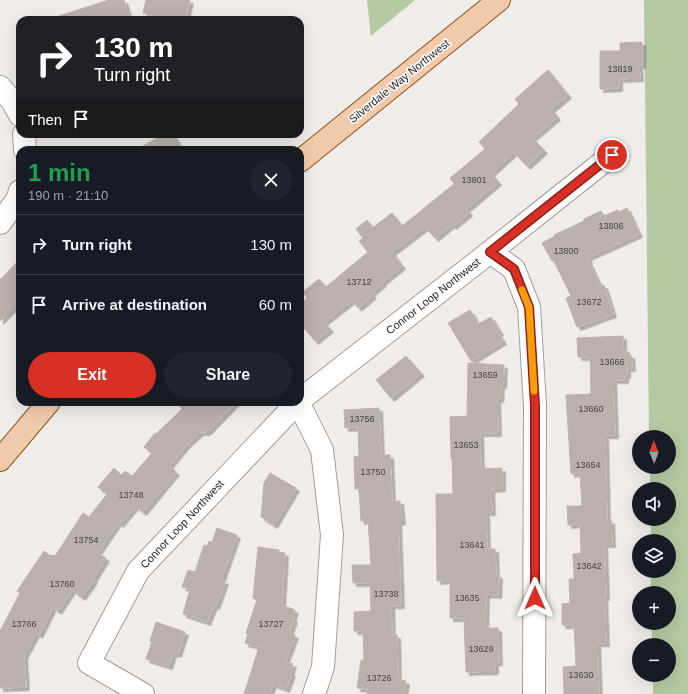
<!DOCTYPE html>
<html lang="en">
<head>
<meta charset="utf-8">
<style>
  body { margin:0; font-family:Helvetica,sans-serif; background:#20242c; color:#f1f3f6; height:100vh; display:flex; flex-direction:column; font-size:15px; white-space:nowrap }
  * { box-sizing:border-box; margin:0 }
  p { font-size:13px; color:#9ea1a6 }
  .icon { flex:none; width:22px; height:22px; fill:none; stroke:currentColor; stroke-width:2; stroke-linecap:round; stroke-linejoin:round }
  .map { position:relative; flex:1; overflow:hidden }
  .details { position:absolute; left:16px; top:146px; width:288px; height:260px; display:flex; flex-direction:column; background:#171b24; border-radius:12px; box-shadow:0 4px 16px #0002 }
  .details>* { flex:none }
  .hud { position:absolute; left:16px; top:16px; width:288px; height:122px; border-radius:12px; box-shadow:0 4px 16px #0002; background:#202124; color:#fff; overflow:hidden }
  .needle { width:26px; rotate:359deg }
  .tools { position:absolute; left:632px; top:430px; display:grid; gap:8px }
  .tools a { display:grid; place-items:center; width:44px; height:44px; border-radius:50%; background:#171b24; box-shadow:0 4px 16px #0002; font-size:20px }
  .pin { position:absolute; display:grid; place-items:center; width:34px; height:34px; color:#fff; margin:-17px; border:2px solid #fff; border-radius:50%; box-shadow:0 1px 4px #0007 }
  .me { position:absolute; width:44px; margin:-22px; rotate:0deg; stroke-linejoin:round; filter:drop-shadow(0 0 3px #0008) }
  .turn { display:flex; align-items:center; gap:14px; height:84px; padding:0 12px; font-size:18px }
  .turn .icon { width:52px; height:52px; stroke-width:2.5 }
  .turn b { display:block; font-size:28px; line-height:34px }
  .then { display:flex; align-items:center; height:38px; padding:0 12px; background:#0003; gap:8px; font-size:15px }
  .round { display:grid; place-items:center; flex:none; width:42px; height:42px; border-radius:21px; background:#20242c }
  .overview { display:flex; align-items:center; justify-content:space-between; height:68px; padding:0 12px }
  h1 { font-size:24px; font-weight:700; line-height:30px; color:#1e9e55 }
  .primary-button { display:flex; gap:8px; margin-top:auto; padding:8px 12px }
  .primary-button a { flex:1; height:46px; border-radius:24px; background:#d93025; color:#fff; font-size:16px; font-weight:700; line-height:46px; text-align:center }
  .primary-button a+a { background:#20242c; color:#f1f3f6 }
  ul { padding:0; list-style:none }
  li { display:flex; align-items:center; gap:12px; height:60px; padding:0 12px; border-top:1px solid #363941 }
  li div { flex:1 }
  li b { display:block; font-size:15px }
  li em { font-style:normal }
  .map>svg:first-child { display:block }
</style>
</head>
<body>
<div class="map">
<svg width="688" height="694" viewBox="0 0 688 694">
  <defs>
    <filter id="shadow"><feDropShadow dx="3.5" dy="3.5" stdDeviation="0" flood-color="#0004"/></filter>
  </defs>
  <rect width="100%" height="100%" fill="#f0ece9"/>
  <!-- forest -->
  <path fill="#b3caa2" d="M367,0H415L371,36Z
    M644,0H688V694H653V675H669V645H652V623H669V593H651V571H669V541H651V519H669V489H650V467H669V437H649Z"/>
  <!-- building -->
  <path fill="#b9b1ae" stroke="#c0b2ac" filter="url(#shadow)" d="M109,0H124L130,20H56V17Z
    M146,0H190L185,20H171L143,13Z
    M642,42V65H639L640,78L619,79V88L600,89V51H620V43Z
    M548,70L568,95L551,109L557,117L532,138L544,150L527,166L514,152L491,173L498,182L466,209L469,213L453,226L452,224L435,238L425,227L392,252L402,266L382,282L383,283L371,293L373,295L358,308L352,300L324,322L330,329L315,341L300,323V304L307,298L303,292L319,279L326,287L368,252L359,241L363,238L356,229L367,220L372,228L392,213L402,226L454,184L450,178L485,149L479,142L519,104L515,99Z
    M164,134H173L183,150H136Z
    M627,208L639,234L588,257L589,259L588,260L600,286L604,285L613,314L577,327L566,298L571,296L554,261H552L542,243L555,236L554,235L584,221V219L601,211L604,216L618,210L619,212Z
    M20,259V301L0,321V280Z
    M470,310L478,324L491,317L500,332L498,333L503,341L471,361L448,323Z
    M623,336V349H626V355H631L632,368H627V375H625V380H613L615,435H605L607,521L611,520L612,544H604L606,597H604L606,643H597L599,694H564L563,667L576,666L574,625H562V604L570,603L569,579H574L573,554L581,553L580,524L568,525L567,506H582L580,473L571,474L566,395L591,394L590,357H578L577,338Z
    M406,356L421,373L391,398L376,380Z
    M468,363L504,365L503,385H501L500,399H497L498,433H480L481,469L502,468V488L491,489L492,512H486L487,549H495L496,575H499L498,595L486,594L485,628H498L499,662H495V671L466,672L464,618H450V580L437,581L436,494H453L452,458H451L450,417L467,416Z
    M176,402H236L207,432H200L186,445L169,466L176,472L143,512L135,506L120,524L118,522L97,553L106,558L93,579L94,580L82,597L72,590L58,611L53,607L39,635L36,633L24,656L26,687L0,688V631L20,593L17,591L44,551L51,556L52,555L55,556L83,513L89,517L107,494L98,487L114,468L121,475L125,471L132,476L152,453L144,447L155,433L156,434L182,409Z
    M379,408L381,455H390L392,501H400L402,521L398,522L401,605H391L392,635H397L398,680L406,681L404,694H367V689L357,688L361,660L364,661L363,631H354V612L371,611L370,583H353L352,565H371L368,520L361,521L359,488L355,489L354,457L359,456L358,427L345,428L344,410Z
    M270,473L296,488L274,525L261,517L264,483Z
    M217,528L237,535L221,580L225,581L216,606L214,605L207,622L183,614L190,589L182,587L188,570L195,572L204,545L207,546L209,541L212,542Z
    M258,547L279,550V552L285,553L282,605L295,610L292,619H294L289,633L295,635L285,662L293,664L290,673H292L286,689L273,684L269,694H244L259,647L245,643L248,634L246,633L257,600L253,598Z
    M156,622L185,632L178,654L173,653L169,666L146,659L152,641H150Z"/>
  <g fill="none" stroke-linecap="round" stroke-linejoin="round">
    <!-- minor casing -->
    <g stroke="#9e9e9e" stroke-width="24">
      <path id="minor" d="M0,87L12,101L20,115
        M24,134L25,150
        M0,223L17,200L20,191
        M490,252L612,155
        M300,400L490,252L514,269L529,307L535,406L534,694
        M298,402L322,450L332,535L323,667L314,694
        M143,694L89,663L138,571L298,402"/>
    </g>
    <!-- major casing -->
    <g stroke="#8b5313" stroke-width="24">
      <path id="major" d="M300,161L499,0
        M0,460L49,402"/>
    </g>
    <!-- minor -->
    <use href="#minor" stroke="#fff" stroke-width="22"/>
    <!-- major -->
    <use href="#major" stroke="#f1caac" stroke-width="22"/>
  </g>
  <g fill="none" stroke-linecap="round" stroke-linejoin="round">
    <!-- route casing -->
    <g stroke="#8d1f18" stroke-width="10">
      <path id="route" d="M535,598V406L529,307L514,269L490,252L612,155"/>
    </g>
    <!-- route -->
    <use href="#route" stroke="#d93025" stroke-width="7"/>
    <!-- slow -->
    <path stroke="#f59e0b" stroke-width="7" d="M522,290L529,307L534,391"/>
  </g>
  <g text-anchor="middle" stroke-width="3" stroke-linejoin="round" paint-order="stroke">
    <!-- number labels -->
    <g font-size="9" fill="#474544">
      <text x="620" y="72">13819</text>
      <text x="474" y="183">13801</text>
      <text x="611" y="229">13806</text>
      <text x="566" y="254">13800</text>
      <text x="359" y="285">13712</text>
      <text x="589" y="305">13672</text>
      <text x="612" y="365">13666</text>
      <text x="485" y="378">13659</text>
      <text x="591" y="412">13660</text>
      <text x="362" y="422">13756</text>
      <text x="466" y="448">13653</text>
      <text x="588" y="468">13654</text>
      <text x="373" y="475">13750</text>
      <text x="131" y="498">13748</text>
      <text x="86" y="543">13754</text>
      <text x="472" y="548">13641</text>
      <text x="589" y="569">13642</text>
      <text x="62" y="587">13760</text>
      <text x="386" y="597">13738</text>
      <text x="467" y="601">13635</text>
      <text x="24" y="627">13766</text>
      <text x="271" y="627">13727</text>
      <text x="481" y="652">13629</text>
      <text x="581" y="678">13630</text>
      <text x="379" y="681">13726</text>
    </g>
    <!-- street labels -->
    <g font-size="11" fill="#212121" stroke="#fff">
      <text transform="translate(399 81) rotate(-39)" y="4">Silverdale Way Northwest</text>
      <text transform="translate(433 296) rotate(-38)" y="4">Connor Loop Northwest</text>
      <text transform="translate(182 524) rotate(-47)" y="4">Connor Loop Northwest</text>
    </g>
  </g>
</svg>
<div class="tools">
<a><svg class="needle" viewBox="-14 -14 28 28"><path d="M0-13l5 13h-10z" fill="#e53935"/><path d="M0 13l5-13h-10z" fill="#9ea1a6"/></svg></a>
<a><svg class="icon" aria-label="sound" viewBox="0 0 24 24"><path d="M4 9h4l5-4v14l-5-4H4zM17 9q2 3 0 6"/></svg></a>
<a><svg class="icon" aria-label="layers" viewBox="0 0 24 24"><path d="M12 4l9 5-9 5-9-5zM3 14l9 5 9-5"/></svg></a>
<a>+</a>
<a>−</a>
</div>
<div class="pin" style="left:612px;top:155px;background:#d93025"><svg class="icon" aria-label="arrive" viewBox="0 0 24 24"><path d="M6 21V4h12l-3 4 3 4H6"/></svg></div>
<svg class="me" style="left:535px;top:598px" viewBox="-20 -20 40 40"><path d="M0-17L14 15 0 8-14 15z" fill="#d93025" stroke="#fff" stroke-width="4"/></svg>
<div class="hud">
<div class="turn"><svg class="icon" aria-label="right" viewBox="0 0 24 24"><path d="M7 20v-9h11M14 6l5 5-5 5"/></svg><div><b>130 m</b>Turn right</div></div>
<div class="then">Then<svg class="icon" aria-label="arrive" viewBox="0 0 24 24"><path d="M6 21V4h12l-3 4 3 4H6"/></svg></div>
</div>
<section class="details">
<div class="overview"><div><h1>1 min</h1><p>190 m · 21:10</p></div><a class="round"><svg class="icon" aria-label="close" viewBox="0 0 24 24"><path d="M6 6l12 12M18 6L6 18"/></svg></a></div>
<ul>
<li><svg class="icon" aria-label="right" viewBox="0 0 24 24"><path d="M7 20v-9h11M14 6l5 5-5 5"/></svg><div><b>Turn right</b></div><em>130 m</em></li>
<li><svg class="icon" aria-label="arrive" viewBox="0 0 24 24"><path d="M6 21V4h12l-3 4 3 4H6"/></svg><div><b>Arrive at destination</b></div><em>60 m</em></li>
</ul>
<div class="primary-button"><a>Exit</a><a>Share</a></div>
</section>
</div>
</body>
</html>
